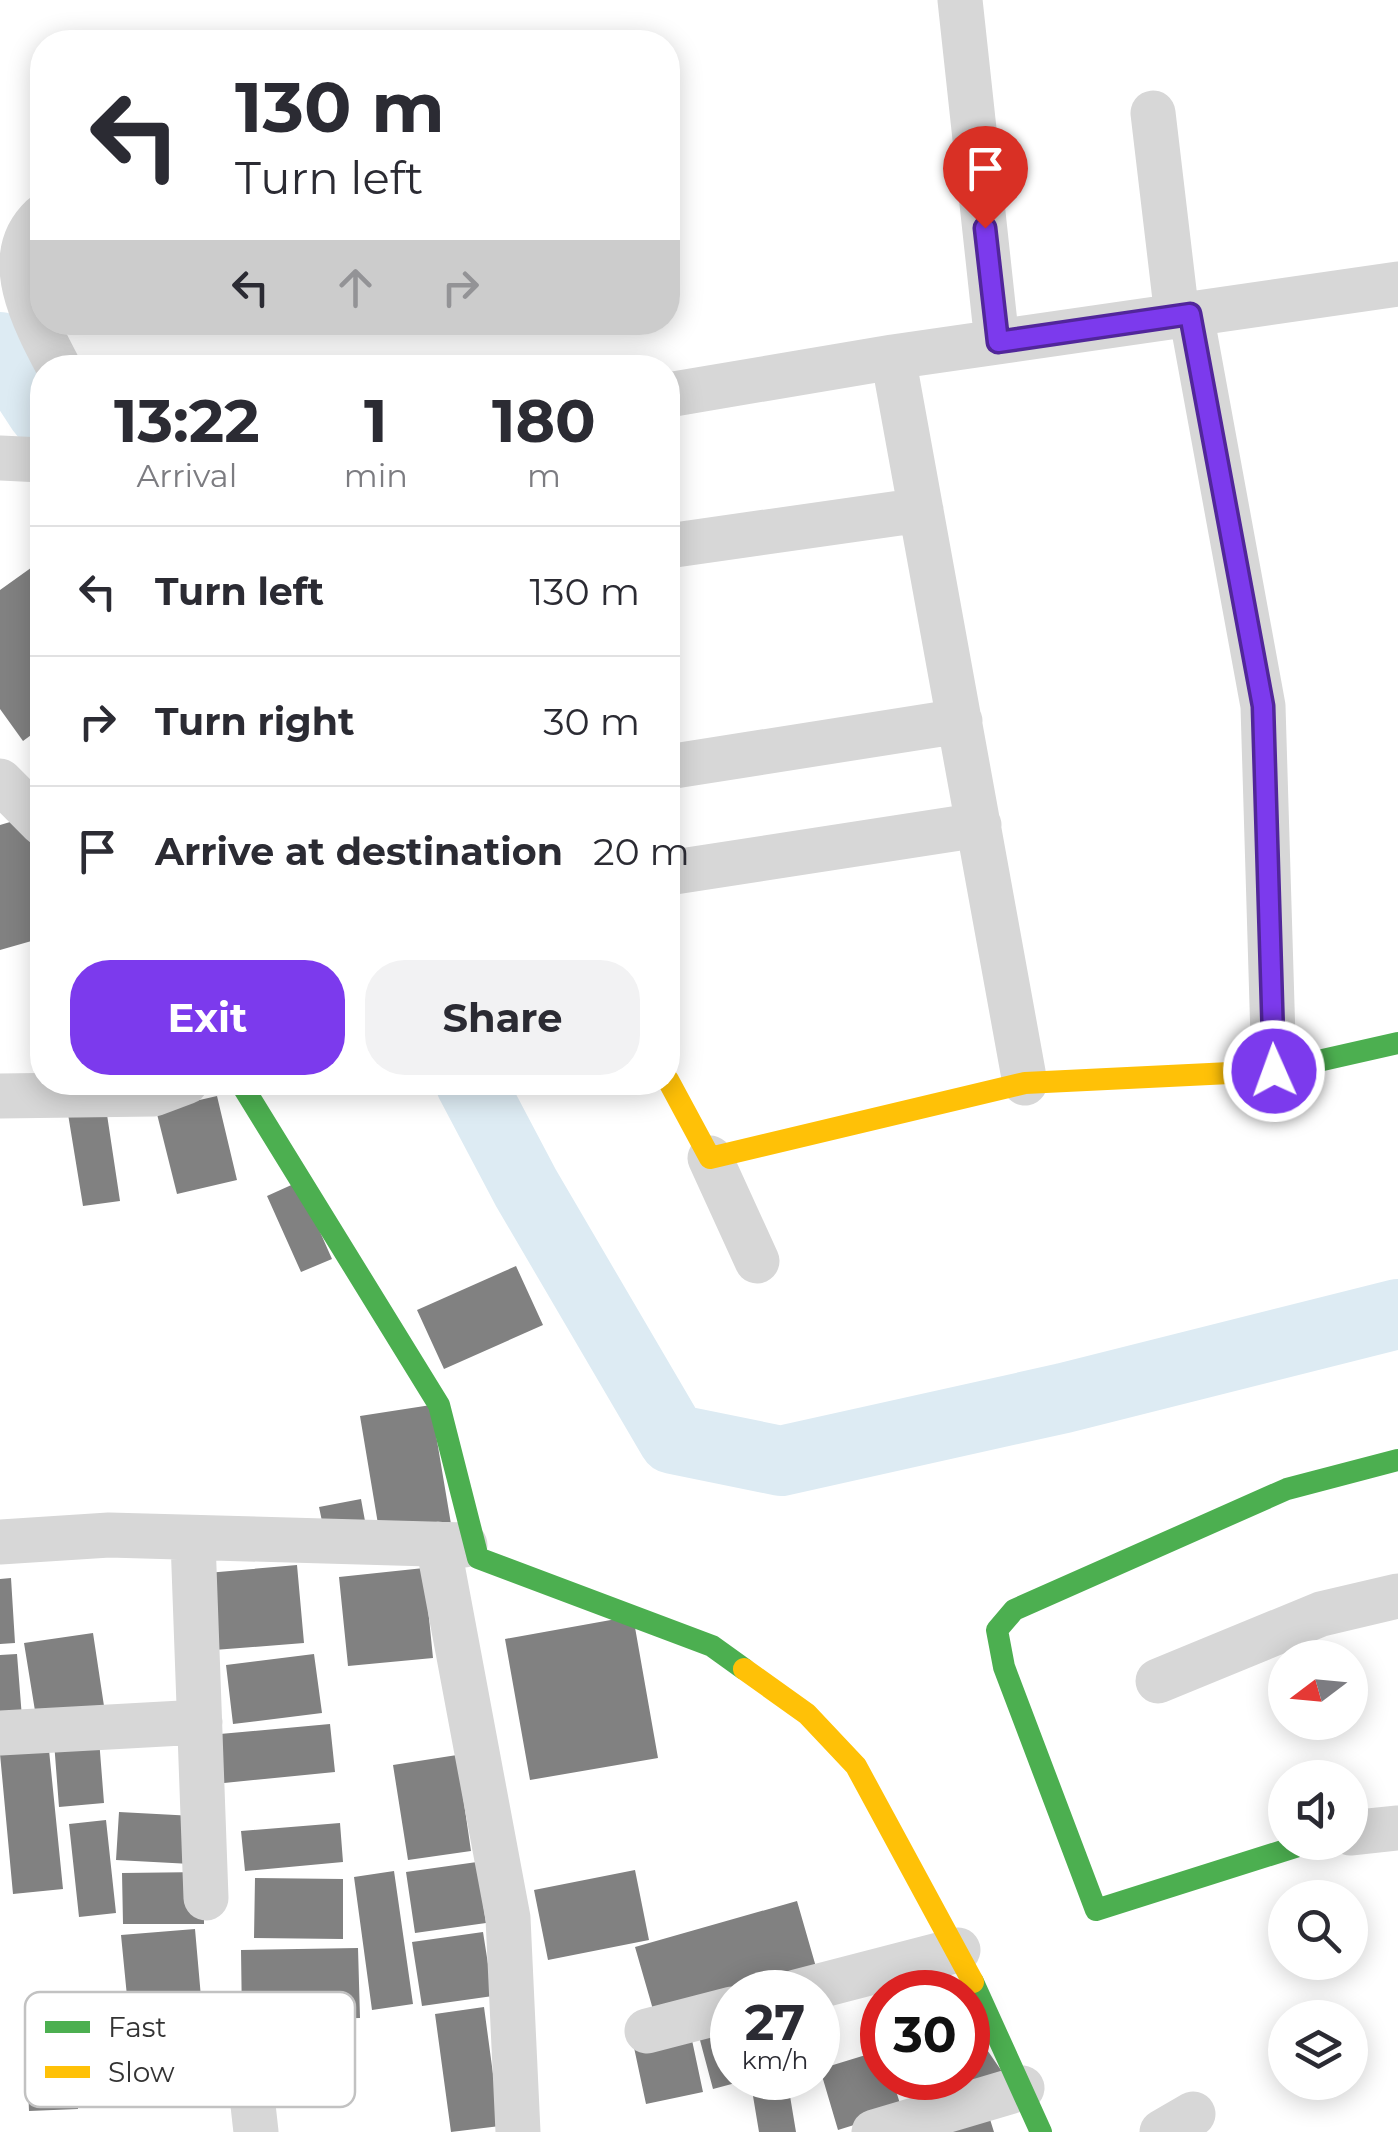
<!DOCTYPE html>
<html lang="en">
<head>
<meta charset="utf-8">
<style>
  body { margin:0; font-family:Montserrat,sans-serif; background:#f2f2f3; color:#2b2b33; height:100vh; display:flex; flex-direction:column; font-size:38px; white-space:nowrap }
  * { box-sizing:border-box; margin:0 }
  p { font-size:32px; color:#7c7c81 }
  .icon { flex:none; width:55px; height:55px; fill:none; stroke:currentColor; stroke-width:2; stroke-linecap:round; stroke-linejoin:round }
  .map { position:relative; flex:1; overflow:hidden }
  .details { position:absolute; left:30px; top:355px; width:650px; height:740px; display:flex; flex-direction:column; background:#fff; border-radius:40px; box-shadow:0 5px 25px #0003 }
  .details>* { flex:none }
  .guide { position:absolute; left:30px; top:30px; width:650px; height:305px; border-radius:40px; box-shadow:0 5px 25px #0003; background:#fff; color:#2b2b33; overflow:hidden }
  .needle { width:65px; rotate:254deg }
  .buttons { position:absolute; left:1268px; top:1640px; display:grid; gap:20px }
  .buttons a { display:grid; place-items:center; width:100px; height:100px; border-radius:50%; background:#fff; box-shadow:0 5px 25px #0003; font-size:50px }
  .speed { position:absolute; left:710px; top:1970px; display:flex; gap:20px; font-size:50px; font-weight:700; text-align:center }
  .speed>* { display:grid; place-content:center; width:130px; height:130px; border-radius:50%; background:#fff; box-shadow:0 5px 25px #0003; line-height:1 }
  .speed small { font-size:25px; font-weight:400 }
  .speed .limit { border:15px solid #d22; background:#fff; color:#111 }
  .pin { position:absolute; display:grid; place-items:center; width:85px; height:85px; color:#fff; margin:-102px -42px; border-radius:50% 50% 50% 0; rotate:-45deg; box-shadow:0 0 10px #0007 }
  .pin .icon { rotate:45deg }
  .me { position:absolute; width:110px; margin:-55px; rotate:358deg; stroke-linejoin:round; filter:drop-shadow(0 0 8px #0008) }
  .turn { display:flex; align-items:center; gap:35px; height:210px; padding:0 40px; font-size:45px }
  .turn .icon { width:130px; height:130px; stroke-width:2.5 }
  .turn b { display:block; font-size:70px; line-height:85px }
  .lanes { display:flex; align-items:center; height:95px; padding:0 40px; background:#0003; justify-content:center; gap:50px; direction:ltr }
  .lanes .off { opacity:.35 }
  .eta { display:flex; justify-content:space-evenly; align-items:center; height:170px; text-align:center }
  .eta b { font-size:60px; font-weight:700; line-height:70px }
  .cta { display:flex; gap:20px; margin-top:auto; padding:20px 40px }
  .cta a { flex:1; height:115px; border-radius:40px; background:#7c3aed; color:#fff; font-size:40px; font-weight:700; line-height:115px; text-align:center }
  .cta a+a { background:#f2f2f3; color:#2b2b33 }
  ul { padding:0; list-style:none }
  li { display:flex; align-items:center; gap:30px; height:130px; padding:0 40px; border-top:2px solid #e1e1e2 }
  li div { flex:1 }
  li b { display:block; font-size:38px }
  li em { font-style:normal }
  .map>svg:first-child { display:block }
</style>
</head>
<body>
<div class="map">
<svg width="1398" height="2132" viewBox="0 0 1398 2132">
  <rect width="100%" height="100%" fill="#fff"/>
  <g fill="none" stroke-linecap="round" stroke-linejoin="round">
    <!-- river -->
    <path stroke="#ddebf3" stroke-width="70" d="M0,347L42,411
      M470,1082L526,1188L673,1439L781,1461L1064,1398L1398,1314"/>
  </g>
  <!-- building -->
  <path fill="#818181" d="M42,560V727L23,741L0,709V590Z
    M27,817L42,872V938L0,950V825Z
    M217,1096L237,1180L177,1194L156,1110Z
    M106,1108L120,1201L83,1206L68,1114Z
    M298,1182L332,1259L301,1272L267,1196Z
    M516,1266L543,1325L444,1369L417,1310Z
    M431,1405L451,1524L380,1536L360,1416Z
    M361,1499L367,1532L326,1540L319,1507Z
    M297,1565L304,1643L214,1650L207,1573Z
    M424,1568L433,1658L348,1666L339,1577Z
    M11,1578L15,1643L0,1644V1579Z
    M633,1616L658,1758L530,1780L505,1639Z
    M93,1633L104,1706L36,1717L24,1643Z
    M17,1654L22,1718L0,1719V1655Z
    M314,1654L322,1713L233,1724L226,1665Z
    M330,1724L335,1772L224,1783L220,1734Z
    M99,1739L104,1803L59,1807L54,1742Z
    M49,1750L63,1889L13,1894L0,1754Z
    M457,1755L471,1851L408,1860L393,1765Z
    M119,1812L194,1816L191,1864L116,1860Z
    M106,1820L116,1913L79,1917L69,1824Z
    M340,1823L343,1862L245,1871L241,1831Z
    M477,1862L486,1923L415,1933L406,1872Z
    M635,1870L649,1940L548,1960L534,1890Z
    M394,1871L413,2004L372,2010L354,1877Z
    M204,1872V1924H123L122,1873Z
    M255,1878L343,1879V1939L254,1938Z
    M797,1901L816,1967L654,2013L635,1947Z
    M195,1929L203,2020L130,2027L121,1935Z
    M483,1932L493,1996L422,2006L412,1942Z
    M358,1948L360,2018L242,2021L241,1950Z
    M484,2007L500,2126L451,2132L435,2014Z
    M818,2008L832,2063L818,2066Z
    M74,2011L78,2109L29,2111L25,2013Z
    M727,2021L732,2078L743,2081L713,2089L697,2029Z
    M968,2022L1005,2076L932,2101L924,2078H968Z
    M689,2026L703,2092L646,2104L632,2038Z
    M882,2050V2078H892L902,2110L838,2130L820,2069Z
    M787,2078L796,2132H759L751,2084Z
    M988,2113L994,2132H941Z"/>
  <g fill="none" stroke-linecap="round" stroke-linejoin="round">
    <!-- street -->
    <path stroke="#d7d7d7" stroke-width="45" d="M960,0L997,342
      M1153,113L1177,316
      M42,217C0,257 33,319 59,368
      M1191,314L1263,706L1274,1071
      M893,357L1025,1083
      M668,395L893,357L1398,284
      M0,458L42,460
      M668,546L921,510
      M668,767L960,721
      M0,781L42,823
      M668,873L979,825
      M0,1096L154,1094L186,1082
      M710,1158L757,1261
      M193,1540L206,1898
      M0,1542L109,1535L465,1545
      M438,1544L508,1918L518,2132
      M1158,1681L1321,1614L1398,1596
      M0,1733L200,1722
      M1350,1833L1398,1828
      M796,1992L958,1950
      M647,2031L732,2009
      M252,2096L256,2132
      M874,2132L1022,2088
      M1162,2132L1193,2114"/>
    <!-- fast -->
    <path stroke="#4caf50" stroke-width="22" d="M1230,1073L1274,1071L1398,1043
      M240,1082L439,1405L478,1558L712,1646L744,1669
      M1311,1842L1096,1910L1004,1667L997,1630L1014,1610L1287,1489L1398,1460
      M973,1982L1041,2132"/>
    <!-- slow -->
    <path stroke="#ffc107" stroke-width="22" d="M668,1080L710,1158L1025,1083L1230,1073
      M744,1669L807,1714L856,1766L973,1982"/>
  </g>
  <g fill="none" stroke-linecap="round" stroke-linejoin="round">
    <!-- route casing -->
    <g stroke="#51269a" stroke-width="25">
      <path id="route" d="M985,228L998,342L1190,314L1263,706L1274,1071"/>
    </g>
    <!-- route -->
    <use href="#route" stroke="#7c3aed" stroke-width="18"/>
  </g>
  <!-- legend -->
  <rect x="25" y="1992" width="330" height="115" rx="15" fill="#fff" stroke="#c2c2c2" stroke-width="2.5"/>
  <rect x="45" y="2021" width="45" height="12" fill="#4caf50"/>
  <rect x="45" y="2066" width="45" height="12" fill="#ffc107"/>
  <g font-size="28" fill="#333">
    <text x="108" y="2037">Fast</text>
    <text x="108" y="2082">Slow</text>
  </g>
</svg>
<div class="buttons">
<a><svg class="needle" viewBox="-14 -14 28 28"><path d="M0-13l5 13h-10z" fill="#e53935"/><path d="M0 13l5-13h-10z" fill="#7c7c81"/></svg></a>
<a><svg class="icon" aria-label="sound" viewBox="0 0 24 24"><path d="M4 9h4l5-4v14l-5-4H4zM17 9q2 3 0 6"/></svg></a>
<a><svg class="icon" aria-label="search" viewBox="0 0 24 24"><circle cx="10" cy="10" r="6"/><path d="M15 15l6 6"/></svg></a>
<a><svg class="icon" aria-label="layers" viewBox="0 0 24 24"><path d="M12 4l9 5-9 5-9-5zM3 14l9 5 9-5"/></svg></a>
</div>
<div class="speed"><div>27<small>km/h</small></div><div class="limit">30</div></div>
<div class="pin" style="left:985px;top:228px;background:#d93025"><svg class="icon" aria-label="arrive" viewBox="0 0 24 24"><path d="M6 21V4h12l-3 4 3 4H6"/></svg></div>
<svg class="me" style="left:1274px;top:1071px" viewBox="-20 -20 40 40"><circle r="17" fill="#7c3aed" stroke="#fff" stroke-width="3"/><path d="M0-11L8 9 0 5-8 9z" fill="#fff"/></svg>
<div class="guide">
<div class="turn"><svg class="icon" aria-label="left" viewBox="0 0 24 24"><path d="M17 20v-9H6M10 6l-5 5 5 5"/></svg><div><b>130 m</b>Turn left</div></div>
<div class="lanes"><svg class="icon" aria-label="left" viewBox="0 0 24 24"><path d="M17 20v-9H6M10 6l-5 5 5 5"/></svg><svg class="icon off" aria-label="ahead" viewBox="0 0 24 24"><path d="M12 20V5M6 11l6-6 6 6"/></svg><svg class="icon off" aria-label="right" viewBox="0 0 24 24"><path d="M7 20v-9h11M14 6l5 5-5 5"/></svg></div>
</div>
<section class="details">
<div class="eta">
<div><b>13:22</b><p>Arrival</p></div>
<div><b>1</b><p>min</p></div>
<div><b>180</b><p>m</p></div>
</div>
<ul>
<li><svg class="icon" aria-label="left" viewBox="0 0 24 24"><path d="M17 20v-9H6M10 6l-5 5 5 5"/></svg><div><b>Turn left</b></div><em>130 m</em></li>
<li><svg class="icon" aria-label="right" viewBox="0 0 24 24"><path d="M7 20v-9h11M14 6l5 5-5 5"/></svg><div><b>Turn right</b></div><em>30 m</em></li>
<li><svg class="icon" aria-label="arrive" viewBox="0 0 24 24"><path d="M6 21V4h12l-3 4 3 4H6"/></svg><div><b>Arrive at destination</b></div><em>20 m</em></li>
</ul>
<div class="cta"><a>Exit</a><a>Share</a></div>
</section>
</div>
</body>
</html>
